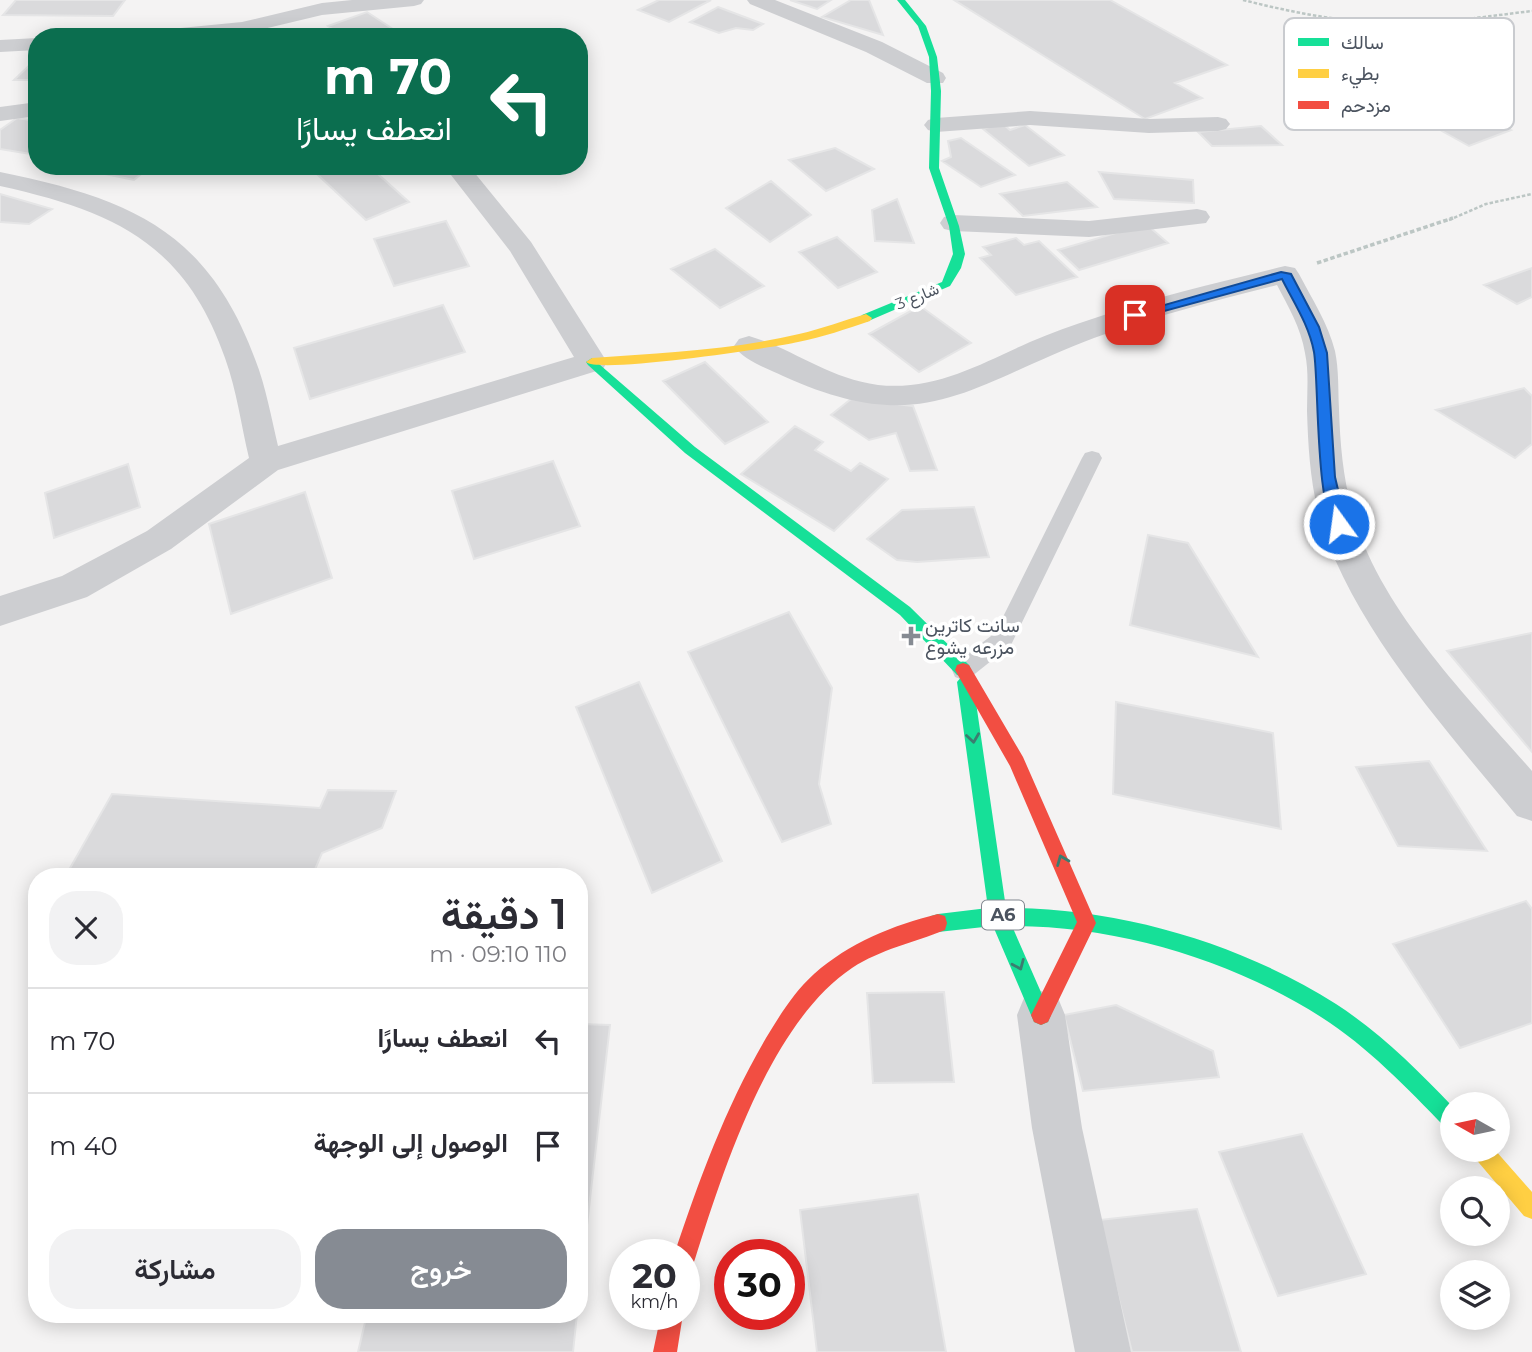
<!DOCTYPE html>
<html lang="ar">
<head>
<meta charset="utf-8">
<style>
  body { margin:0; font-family:Montserrat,Vazirmatn,sans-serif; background:#f2f2f3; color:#2b2b33; direction:rtl; height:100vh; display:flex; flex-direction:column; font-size:26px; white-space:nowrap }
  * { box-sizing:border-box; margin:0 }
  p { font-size:23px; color:#7c7c81 }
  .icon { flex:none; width:38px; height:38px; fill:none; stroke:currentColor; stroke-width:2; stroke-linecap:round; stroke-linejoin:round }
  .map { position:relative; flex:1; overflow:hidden; direction:ltr }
  .sheet { position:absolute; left:28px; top:868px; width:560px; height:455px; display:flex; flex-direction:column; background:#fff; border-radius:28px; box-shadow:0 4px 18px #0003; direction:rtl }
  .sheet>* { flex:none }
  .top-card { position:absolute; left:28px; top:28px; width:560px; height:147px; border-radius:28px; box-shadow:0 4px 18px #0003; direction:rtl; background:#0b6e4f; color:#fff; overflow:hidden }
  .needle { width:46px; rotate:279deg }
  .fabs { position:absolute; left:1440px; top:1092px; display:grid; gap:14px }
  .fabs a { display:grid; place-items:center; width:70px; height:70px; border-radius:50%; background:#fff; box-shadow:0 4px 18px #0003; font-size:35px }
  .speed { position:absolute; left:609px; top:1239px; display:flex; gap:14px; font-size:35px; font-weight:700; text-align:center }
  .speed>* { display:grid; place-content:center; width:91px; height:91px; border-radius:50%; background:#fff; box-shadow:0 4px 18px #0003; line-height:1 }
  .speed small { font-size:18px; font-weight:400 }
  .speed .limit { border:10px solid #d22; background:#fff; color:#111 }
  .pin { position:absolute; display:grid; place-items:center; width:60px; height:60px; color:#fff; margin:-30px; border-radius:14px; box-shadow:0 4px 10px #0006 }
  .me { position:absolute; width:77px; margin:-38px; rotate:346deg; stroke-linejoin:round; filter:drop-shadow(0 0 5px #0008) }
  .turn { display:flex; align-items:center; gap:24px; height:147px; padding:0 21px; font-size:32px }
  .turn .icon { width:91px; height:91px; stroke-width:2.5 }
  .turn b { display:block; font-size:49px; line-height:60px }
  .round { display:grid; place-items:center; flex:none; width:74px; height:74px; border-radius:28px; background:#f2f2f3 }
  .overview { display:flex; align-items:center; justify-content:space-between; height:119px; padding:0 21px }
  h1 { font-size:42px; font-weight:600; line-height:52px }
  .primary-button { display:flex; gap:14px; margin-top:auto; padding:14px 21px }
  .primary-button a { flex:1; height:80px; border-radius:28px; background:#868b93; color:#fff; font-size:28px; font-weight:600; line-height:80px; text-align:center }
  .primary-button a+a { background:#f2f2f3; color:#2b2b33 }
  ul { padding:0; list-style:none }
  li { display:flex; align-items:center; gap:21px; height:105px; padding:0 21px; border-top:2px solid #e1e1e2 }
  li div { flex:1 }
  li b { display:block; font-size:26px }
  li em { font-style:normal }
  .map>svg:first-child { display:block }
</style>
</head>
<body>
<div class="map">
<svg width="1532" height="1352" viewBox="0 0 1532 1352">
  <rect width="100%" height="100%" fill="#f4f3f3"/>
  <!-- building -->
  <path fill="#dadadc" stroke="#e5e5e6" stroke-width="2" d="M16,0H125L113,16L3,15Z
    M659,0H711L669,22L638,10Z
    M790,0H831L817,9Z
    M851,0H869L883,35L822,17Z
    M954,0H1110L1227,65L1175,83L1202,98L1145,119Z
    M718,7L763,24L753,30L736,28L719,33L690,22Z
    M367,12L402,35L344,37L328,26Z
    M37,58V80H14Z
    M1436,90L1511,130L1469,146L1395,105Z
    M17,118L37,121V155L0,149V130Z
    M1002,123L1010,130L1025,125L1064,155L1029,166L983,129Z
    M1261,126L1282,145L1212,146L1198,132Z
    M961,138L1015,175L981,187L942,161L951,157L948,141Z
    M835,148L874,169L826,191L789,160Z
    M77,166H151L134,180L75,168Z
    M340,166H369L409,202L366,220L318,175Z
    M1099,172L1193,180L1194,203L1114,199Z
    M771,181L811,215L770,242L726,208Z
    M1067,182L1097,207L1023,216L1000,194Z
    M0,194L52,209L29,224L0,222Z
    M897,199L914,243L875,241L872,210Z
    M446,221L469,266L394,286L374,239Z
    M1146,224L1168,243L1079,270L1058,250Z
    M837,237L877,272L838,288L799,252Z
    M1016,238L1024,245L1039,241L1077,277L1016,295L980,258L991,255L983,247Z
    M715,249L764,286L720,308L671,269Z
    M1532,268V297L1517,304L1484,285Z
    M443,305L465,352L310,399L294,348Z
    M920,306L971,343L919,372L869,334Z
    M705,362L768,422L725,444L663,381Z
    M1524,388L1532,396V444L1515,458L1436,410Z
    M851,399L913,406L937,470L910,471L896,433L869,440L831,415Z
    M795,426L823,442L815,450L851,471L860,463L888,479L834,531L741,474Z
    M553,461L580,526L474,559L452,491Z
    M128,464L140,507L54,538L45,493Z
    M305,492L332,578L231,614L209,524Z
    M974,507L989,557L917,562L897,560L867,539L902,510Z
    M1148,535L1188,543L1258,657L1130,625Z
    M789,612L832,688L819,784L831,824L782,842L688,652Z
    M1531,633L1532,634V752L1447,651Z
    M639,682L722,861L652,893L576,707Z
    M1116,702L1273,733L1281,829L1113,794Z
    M1429,761L1487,851L1398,846L1356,767Z
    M328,790L396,791L382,828L322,853L313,874L289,873L288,877H65L112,794L320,808Z
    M1526,901L1532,909V1023L1460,1048L1393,944Z
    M944,992L954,1082L873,1083L867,993Z
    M1116,1005L1213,1051L1219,1077L1083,1091L1064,1015Z
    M579,1024L610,1025L579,1295Z
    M1302,1134L1366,1274L1278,1296L1219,1152Z
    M918,1194L946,1352H817L800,1210Z
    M1197,1209L1241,1352H1132L1099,1220Z
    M367,1314H577L573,1352H358Z"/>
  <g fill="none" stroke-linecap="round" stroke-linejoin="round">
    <!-- path-far1 -->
    <path stroke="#bcc6c4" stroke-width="2.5" stroke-dasharray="3.5 2" stroke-linecap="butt" d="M1243,0C1295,13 1349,24 1403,23C1446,23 1489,16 1532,11
      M1449,220L1486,204L1532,194"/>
    <!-- path -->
    <path stroke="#bcc6c4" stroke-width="3.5" stroke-dasharray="4.5 2.5" stroke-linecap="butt" d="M1317,263L1453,218"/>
    <!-- lane -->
    <path fill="#cdced1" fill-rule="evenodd" d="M1092,451L1099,453L1102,458L1011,645L971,677L963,680L955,677L952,670L955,663L995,633L1082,458L1085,453Z"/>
    <!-- street -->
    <path fill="#cdced1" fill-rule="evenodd" d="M352,0H424L421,4L414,6L322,15L242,34L140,37L143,33L150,31L242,22L322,3Z
      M747,0H775L882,42L943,73L946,78L943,83H927L866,52L750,4Z
      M37,38V50L0,52V40Z
      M37,102V116L0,121V107Z
      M1030,111L1149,119L1218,117L1226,119L1230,124L1226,129L1218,131L1149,133L1030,125L936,132L928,130L924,125L928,120L936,118Z
      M444,166H469L531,242L607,362L603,369L278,470L171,549L87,597L0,626V596L62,576L147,531L249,458C241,425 237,391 225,358C185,243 113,211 0,186V172C127,198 207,229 255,359C266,387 271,417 278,446L574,357L510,251Z
      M1197,209L1206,211L1210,217L1206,223L1089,237L953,231L944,229L940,223L944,217L953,215L1089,221Z
      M1285,266L1295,268L1299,274C1312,299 1328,323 1335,351C1339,370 1338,390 1339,409C1340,443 1343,477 1352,510C1378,608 1467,696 1532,771V821L1517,816C1447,731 1346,619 1318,511C1310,479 1308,444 1307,411C1307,392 1309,372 1305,353C1301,328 1288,306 1277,285C1215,301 1154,316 1094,338C967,386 924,440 783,376C768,369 743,360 734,346L739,339L749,336C794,349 827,378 878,385C935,391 980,364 1030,342C1051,333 1073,325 1095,318C1157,296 1221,282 1285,266Z
      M1041,991L1058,998L1065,1015L1082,1128L1131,1352H1075L1032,1128L1017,1015L1024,998Z"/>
    <!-- fast -->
    <path fill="#16e098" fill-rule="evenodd" d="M897,0H905L926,26L937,57L941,91L939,168L959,226L965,254L961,268L950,286L866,322L860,318L862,315L942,282L953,254L949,226L929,168L931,91L929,57L918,26Z
      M592,358L695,447L910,607L969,665L971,670L966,676L973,682L1006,908C1119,908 1240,943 1336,1004C1379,1032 1417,1069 1452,1106V1130L1445,1127C1407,1088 1368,1047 1321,1017C1231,960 1118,926 1012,926L1051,1015L1048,1022L1041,1025L1034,1022L993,926L938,932L931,930L929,923L931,916L938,914L988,908L957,682L962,676L957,675L900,615L685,453L588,365L586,362Z"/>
    <!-- slow -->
    <path fill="#ffcf43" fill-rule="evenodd" d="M866,314L872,318L870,321C846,329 823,337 798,342C771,348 599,374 586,362L592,358C661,353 732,350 799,334C822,329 844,320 866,314Z
      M1470,1150H1495L1532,1192V1219L1524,1216L1474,1157Z"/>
    <!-- jam -->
    <path fill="#f24e42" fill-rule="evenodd" d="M963,663L969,665L1023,757L1096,923L1048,1022L1041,1025L1034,1022L1031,1015L1077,922L1010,766L955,670L957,665Z
      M938,914L945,916L947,923L945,930C913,943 881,949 852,968C770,1023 724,1168 695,1259L692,1267L684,1270V1255H674C699,1180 726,1106 766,1038C780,1015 794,992 814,974C849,943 893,925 938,914Z
      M661,1314H683L677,1352H653Z"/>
  </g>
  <!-- one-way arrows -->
  <defs><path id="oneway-chevron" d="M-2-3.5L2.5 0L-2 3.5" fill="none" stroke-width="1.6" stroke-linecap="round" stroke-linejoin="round" transform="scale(1.75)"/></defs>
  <g stroke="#3b7d70">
    <use href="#oneway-chevron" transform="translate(973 738) rotate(82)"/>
    <use href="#oneway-chevron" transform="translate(1062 860) rotate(-112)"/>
    <use href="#oneway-chevron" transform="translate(1019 965) rotate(67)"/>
  </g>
  <!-- route -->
  <path fill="#1a73e8" stroke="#114b97" stroke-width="2" d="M1281,272L1291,274L1319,327L1327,353L1335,477L1346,524L1339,530C1315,522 1319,380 1314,352C1309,325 1294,303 1282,279L1135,319L1129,315Z"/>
  <!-- markers -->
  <path fill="#868b93" stroke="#fff" stroke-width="2.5" d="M907.5 625.5h7v7h7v7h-7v7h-7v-7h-7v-7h7z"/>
  <g text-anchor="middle" stroke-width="7" stroke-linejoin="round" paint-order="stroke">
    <!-- far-street labels -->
    <g font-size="16" fill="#4b535f" stroke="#fff">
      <text transform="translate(917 296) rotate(-22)" y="6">شارع 3</text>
    </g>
    <!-- shield labels -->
    <rect fill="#fff" stroke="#81878f" stroke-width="2" x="982" y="900.5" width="42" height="29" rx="5"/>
    <g font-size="18" font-weight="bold" fill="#4b535f">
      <text x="1003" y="921">A6</text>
    </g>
    <!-- poi labels -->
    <g font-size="19" fill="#4b535f" stroke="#fff" text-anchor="start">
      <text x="925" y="632">سانت كاترين<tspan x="925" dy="22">مزرعه يشوع</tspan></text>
    </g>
  </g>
  <!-- legend -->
  <rect x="1284" y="18" width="230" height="112" rx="10" fill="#fff" stroke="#c9cbcf" stroke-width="2"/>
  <rect x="1298" y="38" width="31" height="8" fill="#16e098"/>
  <rect x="1298" y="69" width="31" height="9" fill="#ffcf43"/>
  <rect x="1298" y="101" width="31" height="8" fill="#f24e42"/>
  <g font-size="19" fill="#4b535f">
    <text x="1341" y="49">سالك</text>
    <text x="1341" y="80">بطيء</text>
    <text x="1341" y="112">مزدحم</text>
  </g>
</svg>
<div class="fabs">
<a><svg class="needle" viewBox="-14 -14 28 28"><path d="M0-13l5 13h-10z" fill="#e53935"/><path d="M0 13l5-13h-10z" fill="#7c7c81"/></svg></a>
<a><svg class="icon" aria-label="search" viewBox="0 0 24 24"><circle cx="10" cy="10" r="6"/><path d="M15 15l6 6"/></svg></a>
<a><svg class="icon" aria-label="layers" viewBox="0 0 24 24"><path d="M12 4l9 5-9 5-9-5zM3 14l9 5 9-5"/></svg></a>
</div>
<div class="speed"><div>20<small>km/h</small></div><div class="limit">30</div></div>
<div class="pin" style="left:1135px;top:315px;background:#d93025"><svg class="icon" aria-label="arrive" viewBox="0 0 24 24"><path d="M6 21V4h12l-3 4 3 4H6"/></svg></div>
<svg class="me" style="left:1339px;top:524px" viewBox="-20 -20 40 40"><circle r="17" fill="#1a73e8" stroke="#fff" stroke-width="3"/><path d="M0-11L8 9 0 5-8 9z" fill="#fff"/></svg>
<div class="top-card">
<div class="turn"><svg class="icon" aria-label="left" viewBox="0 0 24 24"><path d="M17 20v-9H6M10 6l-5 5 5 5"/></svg><div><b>70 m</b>انعطف يسارًا</div></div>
</div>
<section class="sheet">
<div class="overview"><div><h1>1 دقيقة</h1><p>110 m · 09:10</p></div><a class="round"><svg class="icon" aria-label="close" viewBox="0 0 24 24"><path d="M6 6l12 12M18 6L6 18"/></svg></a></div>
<ul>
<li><svg class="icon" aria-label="left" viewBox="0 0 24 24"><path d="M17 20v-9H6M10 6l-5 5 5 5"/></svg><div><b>انعطف يسارًا</b></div><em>70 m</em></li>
<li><svg class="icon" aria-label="arrive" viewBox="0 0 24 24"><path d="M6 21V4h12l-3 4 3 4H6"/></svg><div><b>الوصول إلى الوجهة</b></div><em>40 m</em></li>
</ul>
<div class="primary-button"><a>خروج</a><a>مشاركة</a></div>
</section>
</div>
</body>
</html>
